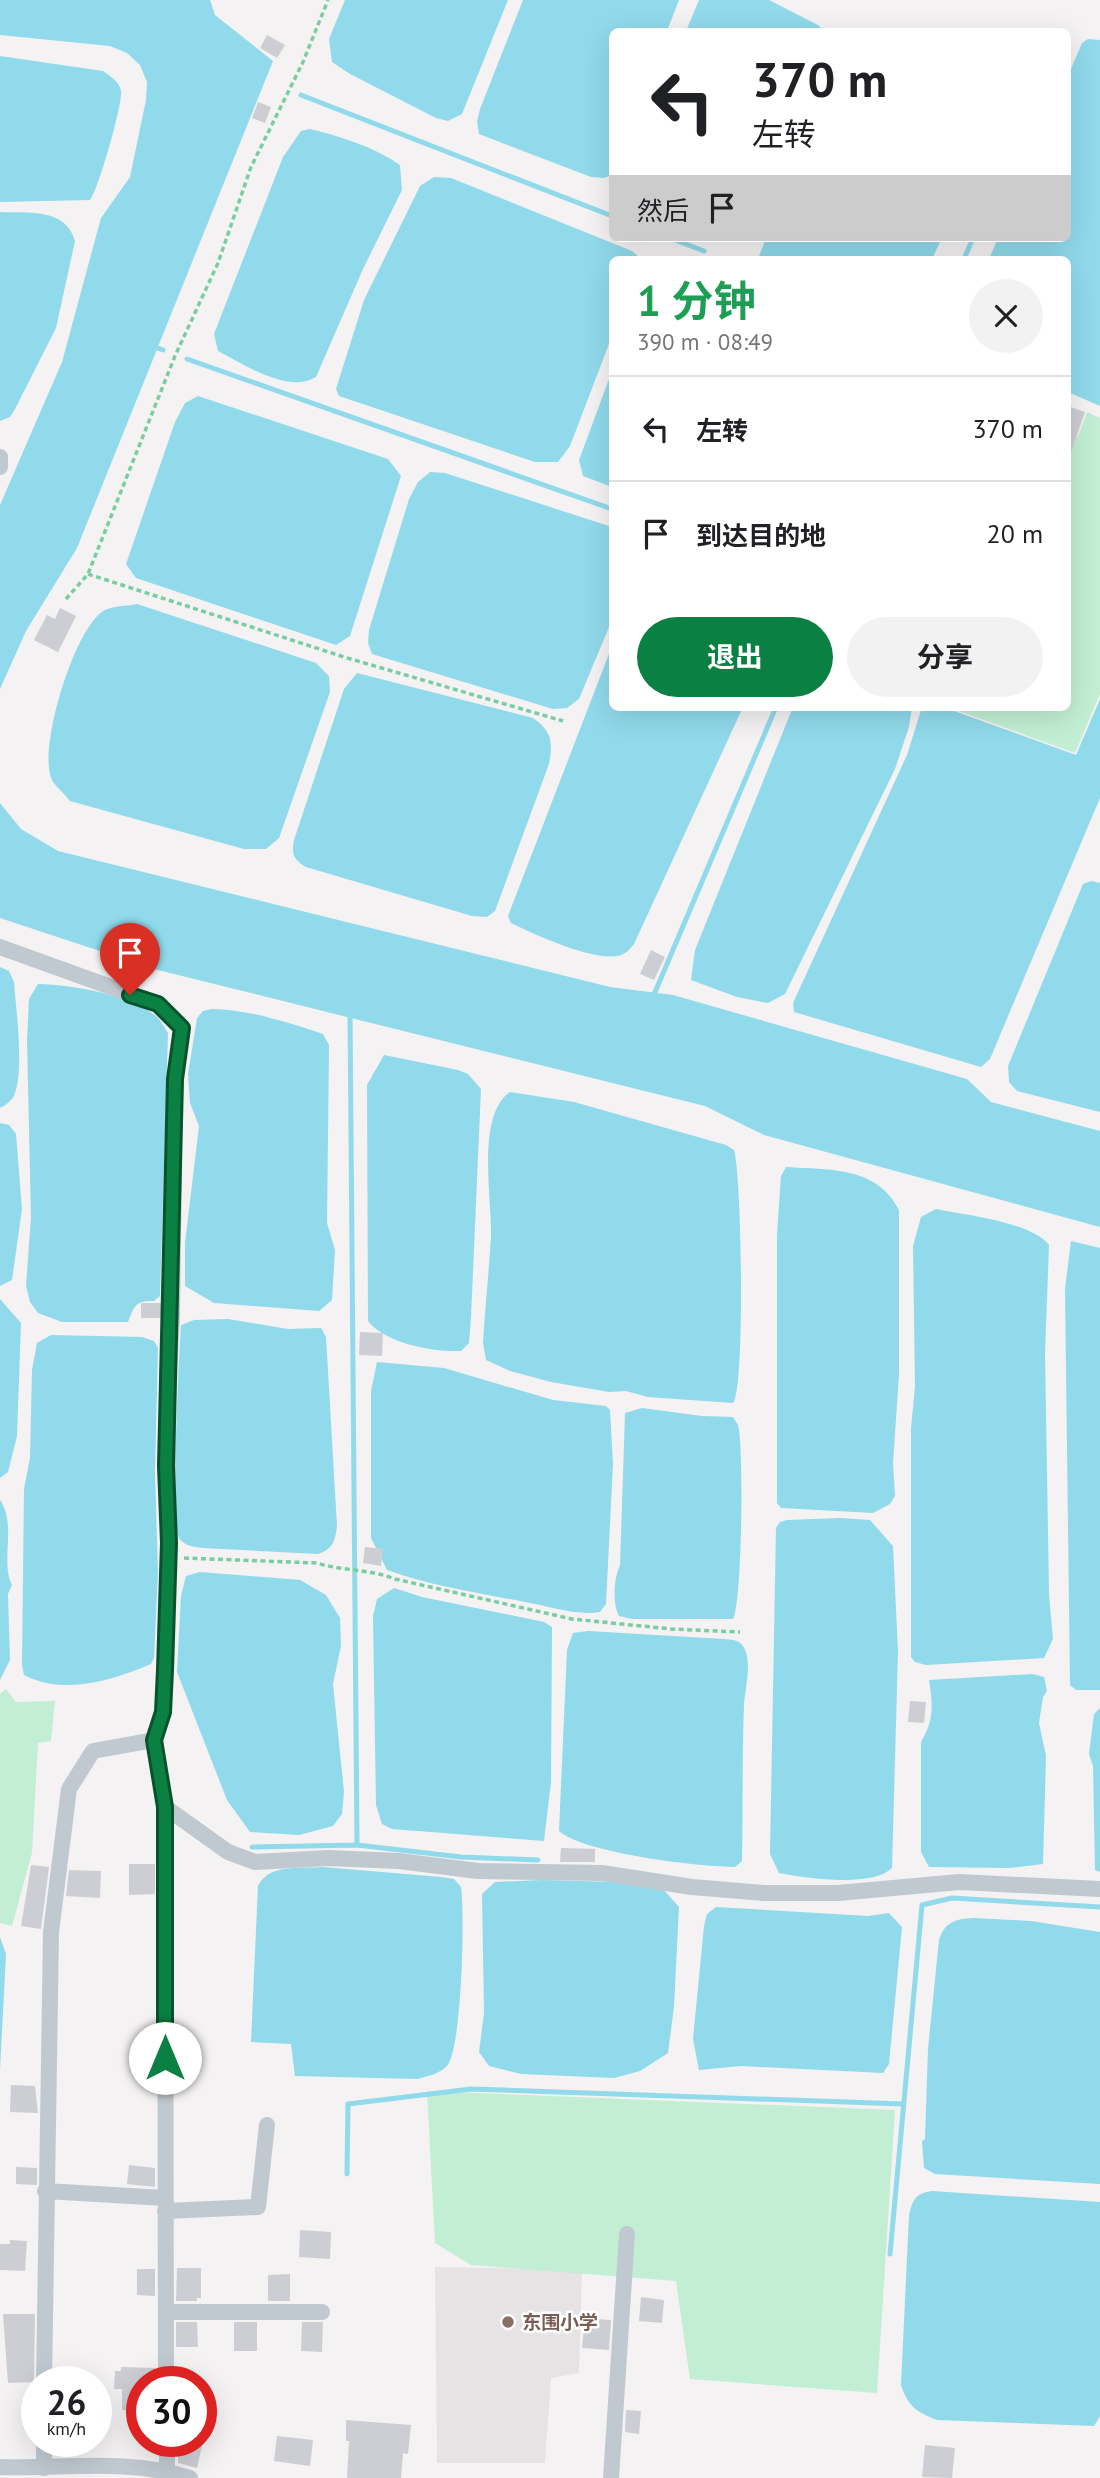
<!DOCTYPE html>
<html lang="zh">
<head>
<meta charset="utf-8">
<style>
  body { margin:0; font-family:"PT Sans","Noto Sans SC",sans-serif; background:#f2f2f2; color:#202124; height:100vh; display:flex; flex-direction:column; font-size:26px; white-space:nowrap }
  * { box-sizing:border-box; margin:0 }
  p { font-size:23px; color:#757577 }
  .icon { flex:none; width:38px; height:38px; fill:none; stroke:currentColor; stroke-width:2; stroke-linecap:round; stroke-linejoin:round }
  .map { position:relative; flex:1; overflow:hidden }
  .side { position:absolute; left:609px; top:256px; width:462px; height:455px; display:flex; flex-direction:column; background:#fff; border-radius:10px; box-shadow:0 7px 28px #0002 }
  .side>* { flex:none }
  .banner { position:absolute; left:609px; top:28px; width:462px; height:214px; border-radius:10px; box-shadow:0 7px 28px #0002; background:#fff; color:#202124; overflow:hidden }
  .speed { position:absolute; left:21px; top:2366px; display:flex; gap:14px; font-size:35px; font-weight:700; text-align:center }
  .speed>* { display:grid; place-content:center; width:91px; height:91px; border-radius:50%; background:#fff; box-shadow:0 7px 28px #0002; line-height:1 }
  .speed small { font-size:18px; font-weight:400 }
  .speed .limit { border:10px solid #d22; background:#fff; color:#111 }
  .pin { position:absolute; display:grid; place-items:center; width:60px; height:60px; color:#fff; margin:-72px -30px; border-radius:50% 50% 50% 0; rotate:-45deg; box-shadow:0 0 7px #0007 }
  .pin .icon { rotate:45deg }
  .me { position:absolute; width:77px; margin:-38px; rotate:0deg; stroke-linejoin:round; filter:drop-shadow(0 0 5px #0008) }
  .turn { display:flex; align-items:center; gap:24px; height:147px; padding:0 28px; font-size:32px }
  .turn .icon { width:91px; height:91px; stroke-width:2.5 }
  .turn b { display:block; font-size:49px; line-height:60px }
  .then { display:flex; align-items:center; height:66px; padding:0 28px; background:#0003; gap:14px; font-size:26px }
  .round { display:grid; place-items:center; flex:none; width:74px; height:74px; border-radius:37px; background:#f2f2f2 }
  .overview { display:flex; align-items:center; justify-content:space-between; height:119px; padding:0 28px }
  h1 { font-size:42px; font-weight:700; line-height:52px; color:#1e9e55 }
  .cta { display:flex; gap:14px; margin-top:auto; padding:14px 28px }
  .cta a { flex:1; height:80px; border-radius:42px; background:#0b8043; color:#fff; font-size:28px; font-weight:700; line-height:80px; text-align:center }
  .cta a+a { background:#f2f2f2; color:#202124 }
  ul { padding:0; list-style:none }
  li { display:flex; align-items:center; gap:21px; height:105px; padding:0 28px; border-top:2px solid #e0e0e0 }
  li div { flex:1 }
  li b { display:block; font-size:26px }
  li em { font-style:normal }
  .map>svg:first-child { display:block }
</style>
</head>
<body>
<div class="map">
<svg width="1100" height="2478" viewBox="0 0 1100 2478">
  <rect width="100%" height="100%" fill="#f4f2f2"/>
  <!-- education -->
  <path fill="#e5e3e4" d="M435,2267L582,2270L579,2373L551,2378L545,2463H437Z"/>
  <!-- green -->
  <path fill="#c2efd3" d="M1087,412L1100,418V694L1075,753L948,707H1068V434L1078,437Z
    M6,1689L16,1702L55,1701L51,1741L38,1743L32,1853L12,1926L0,1923V1694Z
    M427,2091L895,2110L877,2393L690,2379L676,2281L471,2265L435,2243Z"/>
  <!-- water -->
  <path fill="#90daeb" d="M0,0H210L215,15L273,61L77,548L26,631L0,689V505L62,362L101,218L130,177L146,100L147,82L140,65L127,53L110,46L0,35Z
    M345,0H508L462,114L448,121L436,118L350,74L332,62L329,39Z
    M523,0H679L667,31L612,32V175L604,178L591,177L479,134L477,121L480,109Z
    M699,0H769L818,25L824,31H686Z
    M1088,39L1100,40V406L1068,392V259H989L998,238H1068V76L1082,43Z
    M0,56L103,71C110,76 119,81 121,91C123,103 98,191 90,200L0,202Z
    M310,129C342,137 372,146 400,165L402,190L363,269L316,377C288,394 245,365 218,351L214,334L283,157L301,131Z
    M434,177L451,178L632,251L638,256L639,259H612V336L570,446L558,462H535L339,396L336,389L364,300L420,186Z
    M0,212C28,213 66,208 75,241L56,328L15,409L10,417L0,421Z
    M766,238H942L932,259H758Z
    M612,371V487L583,476L579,460Z
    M198,396L388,459L401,476L350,636L336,645L136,578L126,564L175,422L185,403Z
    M430,472L445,473L612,527V614L609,627L579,699L567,708L553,709L372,654L368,643L369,630L409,499L418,482Z
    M137,604L316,663L329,676L330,692L279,838L266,849H244L70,801C65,794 56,787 52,780C37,750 75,625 105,610C113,606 127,606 137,604Z
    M612,646V707H743L634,944C629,950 625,955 617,956C593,961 533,934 511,923L508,916Z
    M357,673L533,718C552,731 553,742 549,764L495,911L487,917L472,916L306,867C294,860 291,855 294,840L344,689Z
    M1100,699V798L990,1059L981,1067L794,1012L793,1003L907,755L922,707H943L1076,755Z
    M793,707H912L909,727L895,769L785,994L768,1003L737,997L691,980L695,950Z
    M0,803L21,829L58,851L610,987L673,995L967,1079L991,1102L1100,1131V1227L764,1135L705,1106L154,969L0,918Z
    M1091,881L1100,883V1112L1017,1091L1009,1082L1008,1066L1083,884Z
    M0,967L9,971L14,982C16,1008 24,1069 15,1093C13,1100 6,1105 0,1108Z
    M38,984C74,985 125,994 155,1015C160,1019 164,1027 168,1033L160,1296L154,1301C136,1300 134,1306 128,1322H62L38,1313L30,1302L26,1286L31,1217L27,1040L29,999Z
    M212,1009C250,1010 287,1022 323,1034L329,1045L327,1223L335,1250L332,1300L319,1311L214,1303L185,1286V1243L199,1126L190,1103L188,1074L197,1018L203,1011Z
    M384,1055L458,1070L468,1074L481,1089L471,1317L469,1343L461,1351C434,1352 386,1344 368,1321L367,1085Z
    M510,1092L574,1102L726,1145L734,1150C742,1175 745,1391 733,1403L648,1397L626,1391L609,1392L551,1382L510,1371L486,1360L483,1343C485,1307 489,1272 491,1236C492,1199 476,1115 510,1092Z
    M0,1123L9,1125L16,1134L22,1209L12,1280L0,1286Z
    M786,1167C829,1170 877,1166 899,1210V1375L893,1463L895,1496L890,1504L873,1513L781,1508L777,1503V1235L781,1176Z
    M936,1209C964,1215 1032,1222 1049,1245L1045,1353L1049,1595L1053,1639L1044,1658L926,1665L915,1662L911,1657V1428L915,1387L913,1246L921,1217Z
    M1071,1241L1100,1248V1690H1076L1070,1685L1065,1289Z
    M0,1299L21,1323L17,1436L8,1472L0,1478Z
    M228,1319L288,1329L321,1328L326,1337L337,1526C335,1541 333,1549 318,1554L203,1548C195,1547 184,1546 179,1538C171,1523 179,1354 181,1325L194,1320Z
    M51,1335L142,1337L154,1341L158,1348L155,1472L158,1572L154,1658L151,1664C113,1680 64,1696 24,1675L22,1665L24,1489L30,1458L32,1370L37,1343Z
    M377,1362L444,1368L553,1400L606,1406L610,1410L613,1464L606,1604L600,1612C576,1616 549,1606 525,1602C479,1593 431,1586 387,1570L371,1538V1391Z
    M642,1408L702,1416L733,1417L738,1425C744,1445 742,1605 733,1619H632L619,1616C612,1603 614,1578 620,1565L625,1413Z
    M0,1500C17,1524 0,1562 12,1585L8,1594L10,1660L0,1680Z
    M840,1518L870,1520L893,1546L898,1651L892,1868C872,1888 805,1878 779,1873L770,1854L776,1528L780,1522L787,1520Z
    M200,1572L300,1580L326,1595L340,1618L341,1646L333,1684L344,1792L342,1814L333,1826L299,1835L250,1832L227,1800L177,1672L181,1596L186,1576Z
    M394,1588L422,1597L544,1622L552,1627L551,1782L544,1841L392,1829L382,1824L376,1805L373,1616L377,1599Z
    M588,1631L724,1639C731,1640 738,1639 743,1646C753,1662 745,1687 744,1705C742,1756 743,1809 742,1861L735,1867C700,1867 583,1853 559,1831L567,1650L573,1633Z
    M1033,1674L1044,1677L1047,1691L1043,1697L1039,1723L1046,1756L1043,1864L1010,1868L929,1867L921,1852V1742C934,1720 933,1705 929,1680Z
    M1100,1708V1872L1095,1870L1093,1766L1089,1754L1094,1714Z
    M323,1867L441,1877L454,1879L461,1887C465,1913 462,2049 447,2066C439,2074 428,2076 417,2079L295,2076L291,2044L251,2042L258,1886C269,1863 301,1869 323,1867Z
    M542,1880L619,1882L664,1890L679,1907L674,2007L668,2053L640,2071L614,2078L521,2074L489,2066L479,2052L484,2013L482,1894L495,1882Z
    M716,1907L868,1916L889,1913L902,1927L889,2064L883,2073L741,2066L699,2070L693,2039L704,1926L707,1914Z
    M973,1918L1031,1921L1100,1932V2184L935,2174L924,2168L922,2141L925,2139L928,2049L939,1940C945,1922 955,1919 973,1918Z
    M0,1937L6,1954L0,2070Z
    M932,2191L1100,2202V2416L1094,2426L937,2420C916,2412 908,2406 901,2385L909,2216C912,2200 916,2193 932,2191Z"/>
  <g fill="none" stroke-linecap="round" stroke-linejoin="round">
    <!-- stream -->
    <path stroke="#90daeb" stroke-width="5" d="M301,95L612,216
      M670,238L704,251
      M964,259L973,238
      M152,346L163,350
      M187,359L612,509
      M653,997L776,707
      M350,1014L357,1845
      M252,1847L357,1845L461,1857L538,1860
      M347,2174L348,2104L471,2089L903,2104
      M890,2254L922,1905L952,1898L1100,1907"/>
  </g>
  <!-- building -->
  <path fill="#ccced4" d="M267,35L285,45L277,58L260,48Z
    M258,102L271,107L265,123L252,118Z
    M1068,406L1085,412L1070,455H1068Z
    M60,608L76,616L58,652L34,640L47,615L55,619Z
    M651,950L665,957L654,980L640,974Z
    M141,1303H161V1318H141Z
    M360,1332L383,1333L382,1356L359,1355Z
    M365,1547L383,1549L381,1566L363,1563Z
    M910,1701L926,1702L924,1723L908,1722Z
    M561,1848L595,1849V1862H560Z
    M129,1864H155V1894L129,1895Z
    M31,1865L49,1867L41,1929L21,1926Z
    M69,1870L101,1871L100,1898L66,1896Z
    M11,2085L35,2086L38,2113L10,2112Z
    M129,2165L155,2168V2187L127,2184Z
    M16,2167L37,2168V2185L16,2184Z
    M300,2230L331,2232L330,2259L299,2257Z
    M10,2240L27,2241L25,2271L0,2270V2244H10Z
    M177,2268H201V2298H197V2301H176Z
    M137,2269H155V2296L137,2295Z
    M290,2274V2301H268V2275Z
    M641,2297L664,2300L662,2323L639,2321Z
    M3,2314H35L34,2382L8,2383Z
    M585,2318L611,2320L609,2350L582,2348Z
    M176,2322H197L198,2347H176Z
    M234,2322H257V2351H234Z
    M302,2322H323L322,2352L301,2351Z
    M121,2367L155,2368L156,2382H142V2411L122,2410V2389H114L115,2371H121Z
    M626,2410L641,2411L639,2434L625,2432Z
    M346,2420L411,2425L408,2454L403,2453L401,2478H347L349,2441H346Z
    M277,2436L313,2440L310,2466L274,2461Z
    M178,2441L202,2446L197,2468L178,2463Z
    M925,2445L955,2448L952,2478L922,2477Z"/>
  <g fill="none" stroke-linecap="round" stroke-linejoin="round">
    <!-- path -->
    <path stroke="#7acda3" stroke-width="3.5" stroke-dasharray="5 3.5" stroke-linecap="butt" d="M88,574L344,657L563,721
      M66,599L88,574L175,356L218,263L251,167L303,62L328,0
      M184,1558L317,1563C343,1571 370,1569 395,1579L572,1619L671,1629L740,1632"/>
    <!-- minor -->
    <path stroke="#c0c9d0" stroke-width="16" d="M0,457V467
      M0,947L158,1004L182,1028L175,1079L172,1317L167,1406L169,1543L165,1670L163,1712L154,1740L165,1807L228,1852L255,1862L328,1858L399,1861L478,1871L602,1873L692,1887L764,1893H838L959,1882L1100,1889
      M165,1807L166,2382
      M45,2191L165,2198
      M165,2211L258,2207L267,2125
      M166,2312H322
      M44,2382L51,1932L69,1789L93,1751L154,1740
      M167,2441V2470
      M0,2467C64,2469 128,2458 190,2478
      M44,2468V2441
      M611,2478L627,2234"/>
  </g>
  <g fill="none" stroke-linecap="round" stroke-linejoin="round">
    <!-- route casing -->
    <g stroke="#07532c" stroke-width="18">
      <path id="route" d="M130,995L158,1004L182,1028L175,1079L166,1466L169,1543L165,1670L163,1712L154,1740L165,1807V2058"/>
    </g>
    <!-- route -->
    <use href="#route" stroke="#0b8043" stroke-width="12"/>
  </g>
  <!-- markers -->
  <circle fill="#8d6e63" stroke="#fff" stroke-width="2.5" cx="508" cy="2322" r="7"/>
  <g text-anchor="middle" stroke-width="5" stroke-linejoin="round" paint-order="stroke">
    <!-- education labels -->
    <g font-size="19" font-weight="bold" fill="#785e54" stroke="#fff" text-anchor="start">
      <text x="522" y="2329">东围小学</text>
    </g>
  </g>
</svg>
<div class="speed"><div>26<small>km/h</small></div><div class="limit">30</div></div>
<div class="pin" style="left:130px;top:995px;background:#d93025"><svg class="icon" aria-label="arrive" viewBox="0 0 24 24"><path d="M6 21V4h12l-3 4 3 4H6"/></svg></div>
<svg class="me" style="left:165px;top:2058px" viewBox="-20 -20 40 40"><circle r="19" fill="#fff"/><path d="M0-13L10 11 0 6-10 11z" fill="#0b8043"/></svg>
<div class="banner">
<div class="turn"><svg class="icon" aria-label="left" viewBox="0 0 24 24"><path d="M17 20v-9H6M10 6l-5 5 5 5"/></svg><div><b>370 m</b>左转</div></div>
<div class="then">然后<svg class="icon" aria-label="arrive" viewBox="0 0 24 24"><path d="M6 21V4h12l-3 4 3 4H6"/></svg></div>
</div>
<section class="side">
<div class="overview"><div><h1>1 分钟</h1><p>390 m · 08:49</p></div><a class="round"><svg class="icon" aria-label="close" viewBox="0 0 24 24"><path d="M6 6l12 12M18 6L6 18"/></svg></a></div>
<ul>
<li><svg class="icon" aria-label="left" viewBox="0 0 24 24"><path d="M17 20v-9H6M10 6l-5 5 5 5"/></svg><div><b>左转</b></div><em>370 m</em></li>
<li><svg class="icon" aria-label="arrive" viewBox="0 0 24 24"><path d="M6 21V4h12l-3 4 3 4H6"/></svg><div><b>到达目的地</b></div><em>20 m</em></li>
</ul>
<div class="cta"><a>退出</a><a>分享</a></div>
</section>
</div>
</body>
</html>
